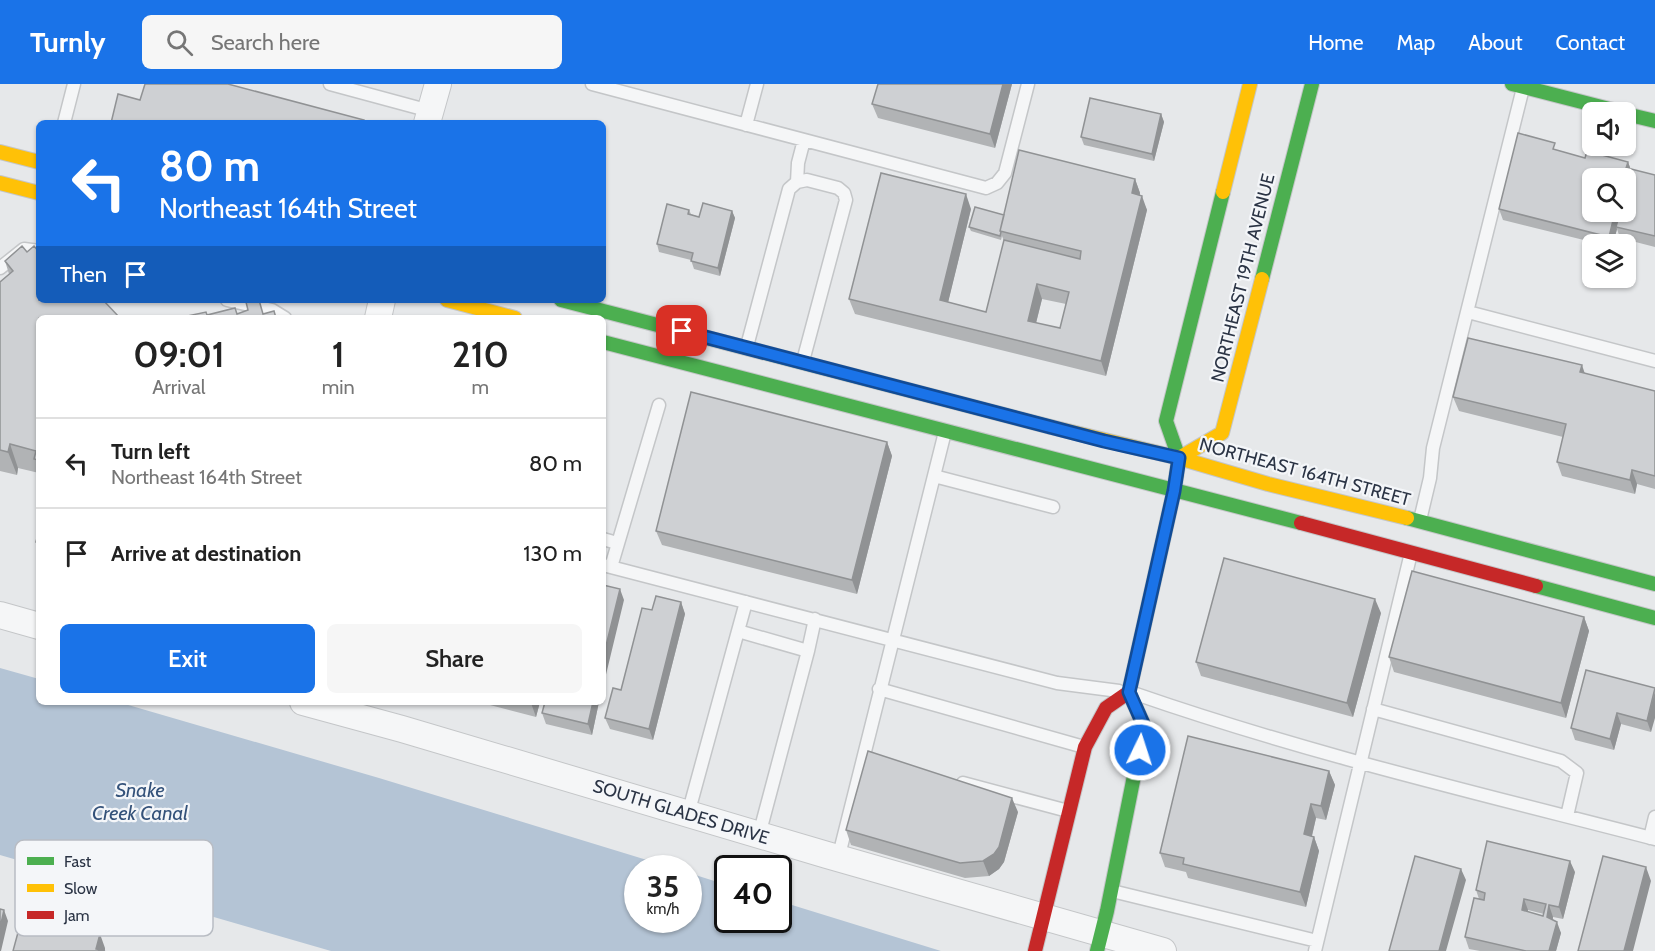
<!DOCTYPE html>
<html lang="en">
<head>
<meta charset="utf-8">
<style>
  body { margin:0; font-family:Cabin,sans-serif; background:#f6f6f6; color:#222; height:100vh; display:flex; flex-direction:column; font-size:22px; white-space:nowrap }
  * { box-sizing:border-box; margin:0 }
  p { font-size:20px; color:#767676 }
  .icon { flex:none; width:33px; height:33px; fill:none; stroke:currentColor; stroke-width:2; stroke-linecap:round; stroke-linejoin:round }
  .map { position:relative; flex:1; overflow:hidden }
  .sheet { position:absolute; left:36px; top:231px; width:570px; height:390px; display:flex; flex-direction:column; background:#fff; border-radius:9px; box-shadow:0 2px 4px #0004 }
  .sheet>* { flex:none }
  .guide { position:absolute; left:36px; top:36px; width:570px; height:183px; border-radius:9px; box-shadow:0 2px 4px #0004; background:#1a73e8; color:#fff; overflow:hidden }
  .tools { position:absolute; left:1582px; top:18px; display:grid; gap:12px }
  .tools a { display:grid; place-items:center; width:54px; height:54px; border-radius:9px; background:#fff; box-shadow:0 2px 4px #0004; font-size:30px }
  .speed { position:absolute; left:624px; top:771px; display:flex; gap:12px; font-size:30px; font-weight:700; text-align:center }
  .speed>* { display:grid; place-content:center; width:78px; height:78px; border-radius:50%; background:#fff; box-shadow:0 2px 4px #0004; line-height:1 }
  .speed small { font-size:15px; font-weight:400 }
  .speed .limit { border:3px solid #111; border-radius:9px; background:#fff; color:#111 }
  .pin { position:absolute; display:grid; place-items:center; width:51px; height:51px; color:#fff; margin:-26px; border-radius:12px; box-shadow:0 3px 9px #0006 }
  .me { position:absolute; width:66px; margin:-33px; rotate:4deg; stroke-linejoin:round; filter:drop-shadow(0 0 4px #0008) }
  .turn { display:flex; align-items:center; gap:21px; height:126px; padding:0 24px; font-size:27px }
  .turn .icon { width:78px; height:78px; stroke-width:2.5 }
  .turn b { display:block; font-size:42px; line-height:51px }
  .then { display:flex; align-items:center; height:57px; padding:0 24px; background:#0003; gap:12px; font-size:22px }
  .eta { display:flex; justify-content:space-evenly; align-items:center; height:102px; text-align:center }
  .eta b { font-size:36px; font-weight:600; line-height:42px }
  .button { display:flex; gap:12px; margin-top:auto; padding:12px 24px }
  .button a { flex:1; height:69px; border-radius:9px; background:#1a73e8; color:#fff; font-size:24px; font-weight:600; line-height:69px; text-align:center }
  .button a+a { background:#f6f6f6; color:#222 }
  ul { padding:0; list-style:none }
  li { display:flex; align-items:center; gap:18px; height:90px; padding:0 24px; border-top:2px solid #e0e0e0 }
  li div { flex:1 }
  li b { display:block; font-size:22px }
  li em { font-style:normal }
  header { display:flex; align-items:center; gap:36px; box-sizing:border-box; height:84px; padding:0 30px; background:#1a73e8; color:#fff }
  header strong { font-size:28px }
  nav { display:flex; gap:33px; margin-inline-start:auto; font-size:21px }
  .search { width:420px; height:54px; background:#f6f6f6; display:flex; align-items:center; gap:15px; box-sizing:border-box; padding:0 21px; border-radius:9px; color:#767676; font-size:22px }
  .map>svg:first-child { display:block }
</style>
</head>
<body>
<header>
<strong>Turnly</strong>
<div class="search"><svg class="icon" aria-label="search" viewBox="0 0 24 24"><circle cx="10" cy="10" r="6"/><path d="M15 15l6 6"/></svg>Search here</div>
<nav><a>Home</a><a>Map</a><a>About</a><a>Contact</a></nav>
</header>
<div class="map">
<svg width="1655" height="867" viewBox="0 0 1655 867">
  <rect width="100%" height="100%" fill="#e6e8ea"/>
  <!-- water -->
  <path fill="#b4c4d5" d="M0,584L39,595V618H118L379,694L673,784H638V836H688L689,789L727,801L728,836H778L779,817L941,867H331L0,771Z"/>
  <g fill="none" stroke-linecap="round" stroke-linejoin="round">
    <!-- lane casing -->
    <g stroke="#c4c6c8" stroke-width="15">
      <path id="lane" d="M330,0L430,27
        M592,0L986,104L997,99L1005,89L1028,0
        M64,39L74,0
        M746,41L757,0
        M797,98L798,79L804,56
        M0,184L24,165L39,167
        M227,216L272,226L285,234
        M1468,228L1655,277
        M747,262L789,105L797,98L807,96L838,104L844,109L846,116L803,277
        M934,392L1053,423
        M1420,436L1430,394L1433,364L1523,4
        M603,455L617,459
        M603,481L1057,599L1119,607
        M611,483L659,321
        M738,547L746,518
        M808,567L815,535
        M879,605L1084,663
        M1136,610C1306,669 1481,710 1655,755
        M1373,625L1561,677L1577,689L1567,732
        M963,699L1068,727
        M688,730L738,547L808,567L759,751
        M1650,754L1655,733
        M838,775L945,348
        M1112,807L1317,857
        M1315,867L1411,469"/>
    </g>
    <!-- street casing -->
    <g stroke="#c4c6c8" stroke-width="28">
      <path id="street" d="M427,39L438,0
        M378,234L382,216
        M0,531L39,542
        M303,618L402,645L827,771L1163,867"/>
    </g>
    <!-- fast casing -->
    <g stroke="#c4c6c8" stroke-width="16">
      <path id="fast" d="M1512,0L1621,28
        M1626,30L1655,37
        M1262,195L1312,0
        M561,216L1051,343
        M603,258L1301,439
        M1407,434L1655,500
        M1536,502L1655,534
        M1097,867L1107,827L1144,642L1129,608L1174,407L1179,374L1166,337L1223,108"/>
    </g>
    <!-- slow casing -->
    <g stroke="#c4c6c8" stroke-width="16">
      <path id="slow" d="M0,68L39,78
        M0,99L39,109
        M1223,108L1250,0
        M447,216L515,234
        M1051,343L1179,374L1268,400L1407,434
        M1179,374L1222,349L1262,195"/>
    </g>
    <!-- jam casing -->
    <g stroke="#c4c6c8" stroke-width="16">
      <path id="jam" d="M1301,439L1536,502
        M1035,867L1085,663L1106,624L1129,608"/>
    </g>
    <!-- lane -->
    <use href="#lane" stroke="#f5f6f7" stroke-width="12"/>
    <!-- street -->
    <use href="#street" stroke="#f5f6f7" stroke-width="26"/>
    <!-- fast -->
    <use href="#fast" stroke="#4caf50" stroke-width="14"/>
    <!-- slow -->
    <use href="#slow" stroke="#ffc107" stroke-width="14"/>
    <!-- jam -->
    <use href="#jam" stroke="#c62828" stroke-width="14"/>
  </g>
  <!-- wall -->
  <path fill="#b1b3b5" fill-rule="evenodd" d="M1012,0L995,64L878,34L872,20Z
    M1161,30L1164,38L1154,77L1084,61L1081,53Z
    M1557,66L1585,74L1628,78L1631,86L1655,91V163L1620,154L1617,145L1613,160H1600L1503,136L1499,125Z
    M1135,95L1140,109V111L1147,126L1106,292L855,230L849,215L971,125L948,218L986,228L1004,157L1002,152L1001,156L971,147L969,143L1004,131ZM1042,215L1066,220L1060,244L1036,239Z
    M689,126L691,130L699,133L732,127L735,134L720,192L694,185L691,176L659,168L657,160Z
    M22,162L39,234V389L18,384L17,391L0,387V198L9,190L5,177Z
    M1585,290L1655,307V405L1637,400L1635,410L1562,392L1557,378L1563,353L1459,327L1453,313Z
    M887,358L892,372L857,510L662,461L656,447Z
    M39,446V467L36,458Z
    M681,518L685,530L653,656L610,645L605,634L621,606L652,526Z
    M1381,529L1353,633L1201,592L1196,578Z
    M1584,533L1589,547L1566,634L1394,588L1389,573Z
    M1655,604L1651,648L1621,640L1614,666L1575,656L1571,644Z
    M489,618H540L536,633L490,621Z
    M599,618L592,651L546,640L542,629Z
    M1329,687L1335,701L1326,736L1316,734L1312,752L1314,753L1319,767L1306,823L1188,794L1186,788L1165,783L1160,769Z
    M1018,728L1004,778L999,785L989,792L965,794L851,761L846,746Z
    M1575,788L1563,835L1553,833V836L1561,849L1556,867H1480L1469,865L1465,853L1479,815L1476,806ZM1528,826L1544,830L1543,832L1528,828Z"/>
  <!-- shaded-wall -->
  <path fill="#909294" d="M1003,0H1012L995,64L990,50Z
    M1161,30L1164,38L1154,77L1152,70Z
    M1628,78L1632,89L1626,111V94H1623Z
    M1135,95L1140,109L1137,124L1132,109Z
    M966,110L971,125L945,231L940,216Z
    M1142,112L1147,126L1106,292L1101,277Z
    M732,127L735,134L720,192L718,184Z
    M1615,128H1622L1616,143L1617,145L1613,160H1611L1609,153Z
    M1037,200L1042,215L1033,251L1028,237Z
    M1582,281L1587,296L1580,288Z
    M887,358L892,372L857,510L852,496Z
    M10,360L18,384L17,391L8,368Z
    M1632,386L1637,400L1635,410L1630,396Z
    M620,505L624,516L603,603V574Z
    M1375,515L1381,529L1353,633L1347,619Z
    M681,518L685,530L653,656L649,645Z
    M1584,533L1589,547L1566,634L1561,619Z
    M1655,607V634L1651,648L1647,637Z
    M531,618H540L536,633L531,619Z
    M593,618H599L592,651L588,640Z
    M1617,629L1621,640L1614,666L1610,655Z
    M1329,687L1335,701L1326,736L1321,722Z
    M1012,714L1018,728L1004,778L999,785L989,792L983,777Z
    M1311,720L1316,734L1309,764L1304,750Z
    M1314,753L1319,767L1306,823L1300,808Z
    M1570,777L1575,788L1563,835L1559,823Z
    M1646,783L1651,797L1633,867H1624Z
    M1461,785L1466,796L1446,867H1439Z
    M1524,815L1528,826L1526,838L1522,826Z
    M1549,821L1553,833L1551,844L1547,833Z
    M4,826L8,837L1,867H0V844Z
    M1557,838L1561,849L1556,867H1549Z
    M100,850L105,864V867L96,865Z"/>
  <!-- building -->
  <path fill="#ced0d3" stroke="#909294" stroke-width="1.5" fill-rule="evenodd" d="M145,0H228L364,36L363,39H111L118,10L140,16Z
    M878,0H1003L990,50L872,20Z
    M1090,14L1161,30L1152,70L1081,53Z
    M1518,49L1555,59L1553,65L1585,74L1587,67L1628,78L1623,94H1593V128H1615L1609,153L1499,125Z
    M1019,66L1135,95L1132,109L1142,112L1101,277L849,215L881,89L966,110L940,216L986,228L1004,156L1080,175L1081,167L1000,147ZM1037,200L1069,208L1060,244L1028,237Z
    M1631,85L1655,91V152L1616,143L1620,128H1626V104Z
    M703,119L732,127L718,184L691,177L693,169L657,160L667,120L689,126L688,130L699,133Z
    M975,123L1004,131L1000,147L1001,148L1000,152L969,143Z
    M22,162L27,168L34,162L39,168V216H103L120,234H39V376L34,375L36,367L10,360L8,368L0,366V198L13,187L5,177Z
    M255,216H259L263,230L274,227L276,234H178L206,228L207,231L235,224L237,230L248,226L246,218Z
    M1468,254L1582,281L1580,288L1655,307V392L1632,386L1630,396L1557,378L1566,340L1453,313Z
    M691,308L887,358L852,496L656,447Z
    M39,446V459L36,458Z
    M1224,474L1375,515L1347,619L1196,578Z
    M1412,487L1584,533L1561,619L1389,573Z
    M603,501L620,505L603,574Z
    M656,512L681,518L649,645L605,634L613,604L621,606L642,524L652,526Z
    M1586,586L1655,604L1647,637L1617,629L1610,655L1571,644Z
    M545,618H593L588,640L542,629Z
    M1188,652L1329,687L1321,722L1311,720L1304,750L1314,753L1300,808L1183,780L1184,774L1160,769Z
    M868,667L1012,714L999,763L994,770L983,777L960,779L846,746Z
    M1487,757L1570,777L1559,823L1549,821L1547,833L1557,838L1549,867H1526L1465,853L1474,814L1484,816L1485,809L1476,806ZM1524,815L1546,820L1543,832L1522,826Z
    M1415,772L1461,785L1439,867H1389Z
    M1603,772L1646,783L1624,867H1578Z
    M0,825L4,826L0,844Z
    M23,830L100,850L96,865L105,867H13Z"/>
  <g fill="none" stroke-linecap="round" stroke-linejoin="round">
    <!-- route casing -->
    <g stroke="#114b97" stroke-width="15">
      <path id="route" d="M682,247L1104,357L1179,374L1174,407L1129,608L1144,642L1140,666"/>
    </g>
    <!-- route -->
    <use href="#route" stroke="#1a73e8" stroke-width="10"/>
  </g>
  <g text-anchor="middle" stroke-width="4.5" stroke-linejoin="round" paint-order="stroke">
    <!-- street labels -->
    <g font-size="18" fill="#2b3445" stroke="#f4f6f9">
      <text transform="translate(1243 194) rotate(-76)" y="6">NORTHEAST 19TH AVENUE</text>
      <text transform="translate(1305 388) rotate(15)" y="6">NORTHEAST 164TH STREET</text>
      <text transform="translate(681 728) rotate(17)" y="6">SOUTH GLADES DRIVE</text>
    </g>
    <!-- water labels -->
    <g font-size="20" font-style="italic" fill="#34527a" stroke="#f4f6f9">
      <text x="140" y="713">Snake<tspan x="140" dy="23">Creek Canal</tspan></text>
    </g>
  </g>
  <!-- legend -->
  <rect x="15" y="756" width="198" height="96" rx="9" fill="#f4f6f9" stroke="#b8bcc3" stroke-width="1.5"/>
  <rect x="27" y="773" width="27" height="8" fill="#4caf50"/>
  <rect x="27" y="800" width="27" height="8" fill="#ffc107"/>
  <rect x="27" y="827" width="27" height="8" fill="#c62828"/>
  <g font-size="16" fill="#2b3445">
    <text x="64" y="783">Fast</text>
    <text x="64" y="810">Slow</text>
    <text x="64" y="837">Jam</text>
  </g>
</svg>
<div class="tools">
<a><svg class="icon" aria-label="sound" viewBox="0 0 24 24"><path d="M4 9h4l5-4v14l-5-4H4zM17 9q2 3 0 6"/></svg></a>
<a><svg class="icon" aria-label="search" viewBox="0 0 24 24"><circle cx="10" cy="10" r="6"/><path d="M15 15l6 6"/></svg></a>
<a><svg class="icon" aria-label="layers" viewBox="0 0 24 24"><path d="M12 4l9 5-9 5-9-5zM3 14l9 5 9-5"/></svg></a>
</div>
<div class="speed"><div>35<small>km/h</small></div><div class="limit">40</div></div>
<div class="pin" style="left:682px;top:247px;background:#d93025"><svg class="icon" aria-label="arrive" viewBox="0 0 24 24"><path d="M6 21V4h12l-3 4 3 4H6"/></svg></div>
<svg class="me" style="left:1140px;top:666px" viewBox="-20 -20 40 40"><circle r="17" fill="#1a73e8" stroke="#fff" stroke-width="3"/><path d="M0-11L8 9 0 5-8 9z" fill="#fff"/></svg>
<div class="guide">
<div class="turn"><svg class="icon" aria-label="left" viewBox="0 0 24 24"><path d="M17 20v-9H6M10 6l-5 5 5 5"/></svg><div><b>80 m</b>Northeast 164th Street</div></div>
<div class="then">Then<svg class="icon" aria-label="arrive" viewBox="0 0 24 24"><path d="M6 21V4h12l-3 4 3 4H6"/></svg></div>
</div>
<section class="sheet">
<div class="eta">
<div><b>09:01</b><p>Arrival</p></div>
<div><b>1</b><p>min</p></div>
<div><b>210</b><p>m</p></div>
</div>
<ul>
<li><svg class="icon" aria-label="left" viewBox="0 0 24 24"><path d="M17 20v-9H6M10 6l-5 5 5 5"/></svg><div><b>Turn left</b><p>Northeast 164th Street</p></div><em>80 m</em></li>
<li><svg class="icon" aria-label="arrive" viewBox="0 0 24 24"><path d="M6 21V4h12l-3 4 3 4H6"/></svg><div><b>Arrive at destination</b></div><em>130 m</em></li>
</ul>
<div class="button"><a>Exit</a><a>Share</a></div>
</section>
</div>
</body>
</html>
